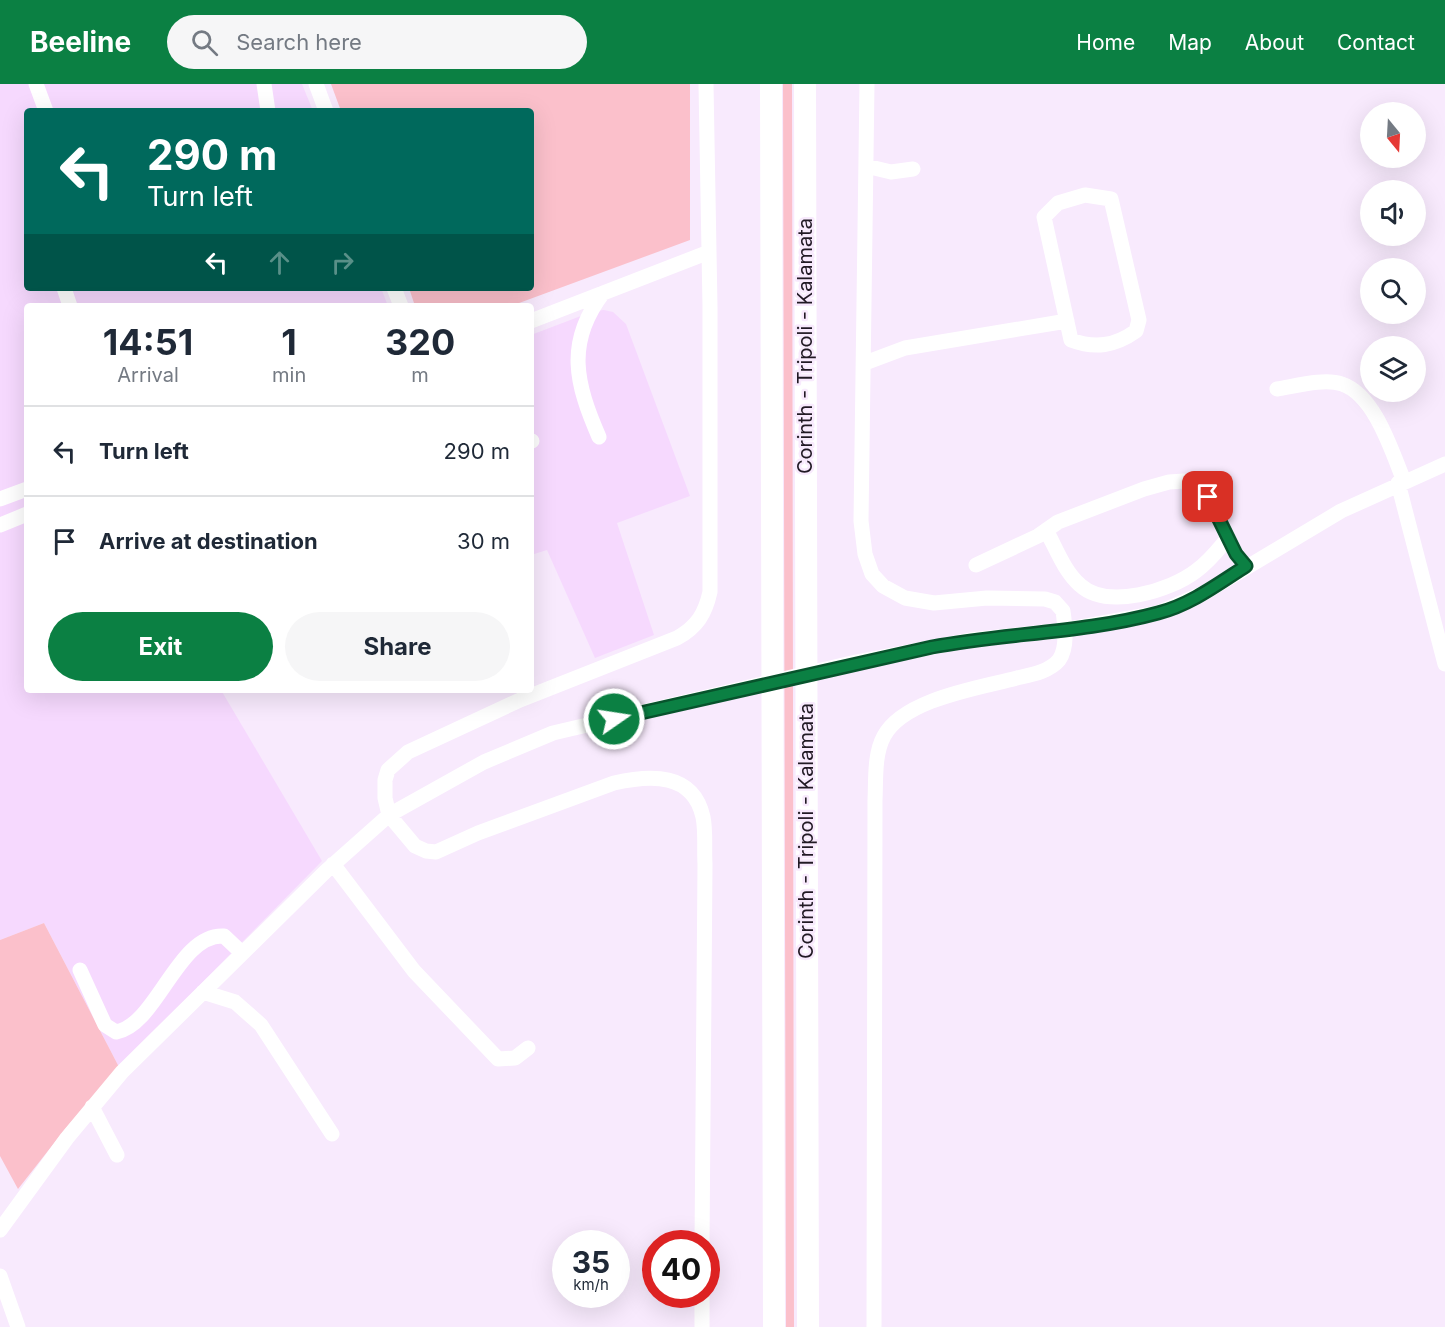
<!DOCTYPE html>
<html lang="en">
<head>
<meta charset="utf-8">
<style>
  body { margin:0; font-family:Inter,sans-serif; background:#f6f6f7; color:#1f2937; height:100vh; display:flex; flex-direction:column; font-size:22px; white-space:nowrap }
  * { box-sizing:border-box; margin:0 }
  p { font-size:20px; color:#747a83 }
  .icon { flex:none; width:33px; height:33px; fill:none; stroke:currentColor; stroke-width:2; stroke-linecap:round; stroke-linejoin:round }
  .map { position:relative; flex:1; overflow:hidden }
  .drawer { position:absolute; left:24px; top:219px; width:510px; height:390px; display:flex; flex-direction:column; background:#fff; border-radius:6px; box-shadow:0 6px 24px #0002 }
  .drawer>* { flex:none }
  .hud { position:absolute; left:24px; top:24px; width:510px; height:183px; border-radius:6px; box-shadow:0 6px 24px #0002; background:#00695c; color:#fff; overflow:hidden }
  .needle { width:39px; rotate:162deg }
  .buttons { position:absolute; left:1360px; top:18px; display:grid; gap:12px }
  .buttons a { display:grid; place-items:center; width:66px; height:66px; border-radius:50%; background:#fff; box-shadow:0 6px 24px #0002; font-size:30px }
  .speed { position:absolute; left:552px; top:1146px; display:flex; gap:12px; font-size:30px; font-weight:700; text-align:center }
  .speed>* { display:grid; place-content:center; width:78px; height:78px; border-radius:50%; background:#fff; box-shadow:0 6px 24px #0002; line-height:1 }
  .speed small { font-size:15px; font-weight:400 }
  .speed .limit { border:9px solid #d22; background:#fff; color:#111 }
  .pin { position:absolute; display:grid; place-items:center; width:51px; height:51px; color:#fff; margin:-26px; border-radius:12px; box-shadow:0 3px 9px #0006 }
  .me { position:absolute; width:66px; margin:-33px; rotate:77deg; stroke-linejoin:round; filter:drop-shadow(0 0 4px #0008) }
  .turn { display:flex; align-items:center; gap:21px; height:126px; padding:0 24px; font-size:27px }
  .turn .icon { width:78px; height:78px; stroke-width:2.5 }
  .turn b { display:block; font-size:42px; line-height:51px }
  .lanes { display:flex; align-items:center; height:57px; padding:0 24px; background:#0003; justify-content:center; gap:30px; direction:ltr }
  .lanes .off { opacity:.35 }
  .eta { display:flex; justify-content:space-evenly; align-items:center; height:102px; text-align:center }
  .eta b { font-size:36px; font-weight:700; line-height:42px }
  .action { display:flex; gap:12px; margin-top:auto; padding:12px 24px }
  .action a { flex:1; height:69px; border-radius:36px; background:#0b8043; color:#fff; font-size:24px; font-weight:700; line-height:69px; text-align:center }
  .action a+a { background:#f6f6f7; color:#1f2937 }
  ul { padding:0; list-style:none }
  li { display:flex; align-items:center; gap:18px; height:90px; padding:0 24px; border-top:2px solid #e0e1e3 }
  li div { flex:1 }
  li b { display:block; font-size:22px }
  li em { font-style:normal }
  header { display:flex; align-items:center; gap:36px; box-sizing:border-box; height:84px; padding:0 30px; background:#0b8043; color:#fff }
  header strong { font-size:28px }
  nav { display:flex; gap:33px; margin-inline-start:auto; font-size:21px }
  .search { width:420px; height:54px; background:#f6f6f7; display:flex; align-items:center; gap:15px; box-sizing:border-box; padding:0 21px; border-radius:33px; color:#747a83; font-size:22px }
  .map>svg:first-child { display:block }
</style>
</head>
<body>
<header>
<strong>Beeline</strong>
<div class="search"><svg class="icon" aria-label="search" viewBox="0 0 24 24"><circle cx="10" cy="10" r="6"/><path d="M15 15l6 6"/></svg>Search here</div>
<nav><a>Home</a><a>Map</a><a>About</a><a>Contact</a></nav>
</header>
<div class="map">
<svg width="1445" height="1243" viewBox="0 0 1445 1243">
  <rect width="100%" height="100%" fill="#f8eafd"/>
  <!-- built -->
  <path fill="#f6d9fe" d="M0,0H302L313,27H27V204H381L388,222H27V606H221L322,777L119,983L44,839L0,856Z
    M604,226L613,228L626,240L690,412L617,439L654,551L595,574L547,466L531,471V251L594,227Z"/>
  <!-- green -->
  <path fill="#fbc0cb" d="M331,0H690V156L511,222H415L409,204H531V27H341Z
    M783,0H792L794,1243H786Z
    M44,839L119,983L66,1044L18,1105L0,1072V856Z"/>
  <g fill="none" stroke-linecap="round" stroke-linejoin="round">
    <!-- minor -->
    <path stroke="#fff" stroke-width="15" d="M36,0L46,27
      M264,0L268,27
      M316,0L326,27
      M867,0L861,437L865,470L872,490L883,502L905,514L934,519L987,514L1045,515L1055,518L1063,527C1065,541 1068,564 1059,576C1049,588 1030,591 1017,594C979,604 904,615 884,652C874,670 876,696 875,716L874,1243
      M866,82L891,88L913,85
      M1085,111L1111,115L1139,236L1136,247C1115,262 1095,265 1071,256L1044,133L1058,119Z
      M64,204L70,222
      M394,204L401,222
      M531,237L709,168
      M865,279L905,264L1067,237
      M1277,305C1296,302 1324,294 1342,300C1375,311 1392,368 1404,397
      M599,353C576,300 565,259 603,209
      M531,357H532
      M1398,399L1445,580
      M0,415L27,405
      M0,441L27,430
      M1046,446C1056,464 1064,487 1080,501C1107,526 1170,507 1196,487C1209,478 1218,466 1228,454
      M976,481L1038,452L1058,438L1144,405L1169,398L1184,397L1208,413L1236,470L1246,482
      M333,780L414,887L498,975L515,974L528,964
      M80,886L105,941L116,948C157,941 178,849 224,852L242,869
      M203,908L235,918L261,941L332,1050
      M92,1023L117,1071
      M0,1146L67,1054L122,988L326,787L389,731L484,678L553,649L856,578L970,556L1064,546L1158,529L1204,509L1341,427L1445,380
      M702,1160L705,780C704,765 706,748 703,733C693,688 650,691 614,699L478,749L436,768L426,767L415,762L389,731L385,714V696L388,686L408,668L520,616L677,554C697,543 705,530 710,508V223L706,0
      M0,1192L18,1243
      M702,1243V1210"/>
    <!-- highway -->
    <path stroke="#fff" stroke-width="22" d="M771,0L774,1243
      M805,0L808,1243"/>
  </g>
  <g fill="none" stroke-linecap="round" stroke-linejoin="round">
    <!-- route casing -->
    <g stroke="#07532c" stroke-width="15">
      <path id="route" d="M614,635L932,563C1006,549 1084,549 1158,529C1190,521 1218,500 1246,482L1236,470L1208,413"/>
    </g>
    <!-- route -->
    <use href="#route" stroke="#0b8043" stroke-width="10"/>
  </g>
  <g text-anchor="middle" stroke-width="5" stroke-linejoin="round" paint-order="stroke">
    <!-- street labels -->
    <g font-size="20" fill="#211924" stroke="#f8eafd">
      <text transform="translate(805 262) rotate(-90)" y="7">Corinth - Tripoli - Kalamata</text>
      <text transform="translate(806 747) rotate(-90)" y="7">Corinth - Tripoli - Kalamata</text>
    </g>
  </g>
</svg>
<div class="buttons">
<a><svg class="needle" viewBox="-14 -14 28 28"><path d="M0-13l5 13h-10z" fill="#e53935"/><path d="M0 13l5-13h-10z" fill="#747a83"/></svg></a>
<a><svg class="icon" aria-label="sound" viewBox="0 0 24 24"><path d="M4 9h4l5-4v14l-5-4H4zM17 9q2 3 0 6"/></svg></a>
<a><svg class="icon" aria-label="search" viewBox="0 0 24 24"><circle cx="10" cy="10" r="6"/><path d="M15 15l6 6"/></svg></a>
<a><svg class="icon" aria-label="layers" viewBox="0 0 24 24"><path d="M12 4l9 5-9 5-9-5zM3 14l9 5 9-5"/></svg></a>
</div>
<div class="speed"><div>35<small>km/h</small></div><div class="limit">40</div></div>
<div class="pin" style="left:1208px;top:413px;background:#d93025"><svg class="icon" aria-label="arrive" viewBox="0 0 24 24"><path d="M6 21V4h12l-3 4 3 4H6"/></svg></div>
<svg class="me" style="left:614px;top:635px" viewBox="-20 -20 40 40"><circle r="17" fill="#0b8043" stroke="#fff" stroke-width="3"/><path d="M0-11L8 9 0 5-8 9z" fill="#fff"/></svg>
<div class="hud">
<div class="turn"><svg class="icon" aria-label="left" viewBox="0 0 24 24"><path d="M17 20v-9H6M10 6l-5 5 5 5"/></svg><div><b>290 m</b>Turn left</div></div>
<div class="lanes"><svg class="icon" aria-label="left" viewBox="0 0 24 24"><path d="M17 20v-9H6M10 6l-5 5 5 5"/></svg><svg class="icon off" aria-label="ahead" viewBox="0 0 24 24"><path d="M12 20V5M6 11l6-6 6 6"/></svg><svg class="icon off" aria-label="right" viewBox="0 0 24 24"><path d="M7 20v-9h11M14 6l5 5-5 5"/></svg></div>
</div>
<section class="drawer">
<div class="eta">
<div><b>14:51</b><p>Arrival</p></div>
<div><b>1</b><p>min</p></div>
<div><b>320</b><p>m</p></div>
</div>
<ul>
<li><svg class="icon" aria-label="left" viewBox="0 0 24 24"><path d="M17 20v-9H6M10 6l-5 5 5 5"/></svg><div><b>Turn left</b></div><em>290 m</em></li>
<li><svg class="icon" aria-label="arrive" viewBox="0 0 24 24"><path d="M6 21V4h12l-3 4 3 4H6"/></svg><div><b>Arrive at destination</b></div><em>30 m</em></li>
</ul>
<div class="action"><a>Exit</a><a>Share</a></div>
</section>
</div>
</body>
</html>
